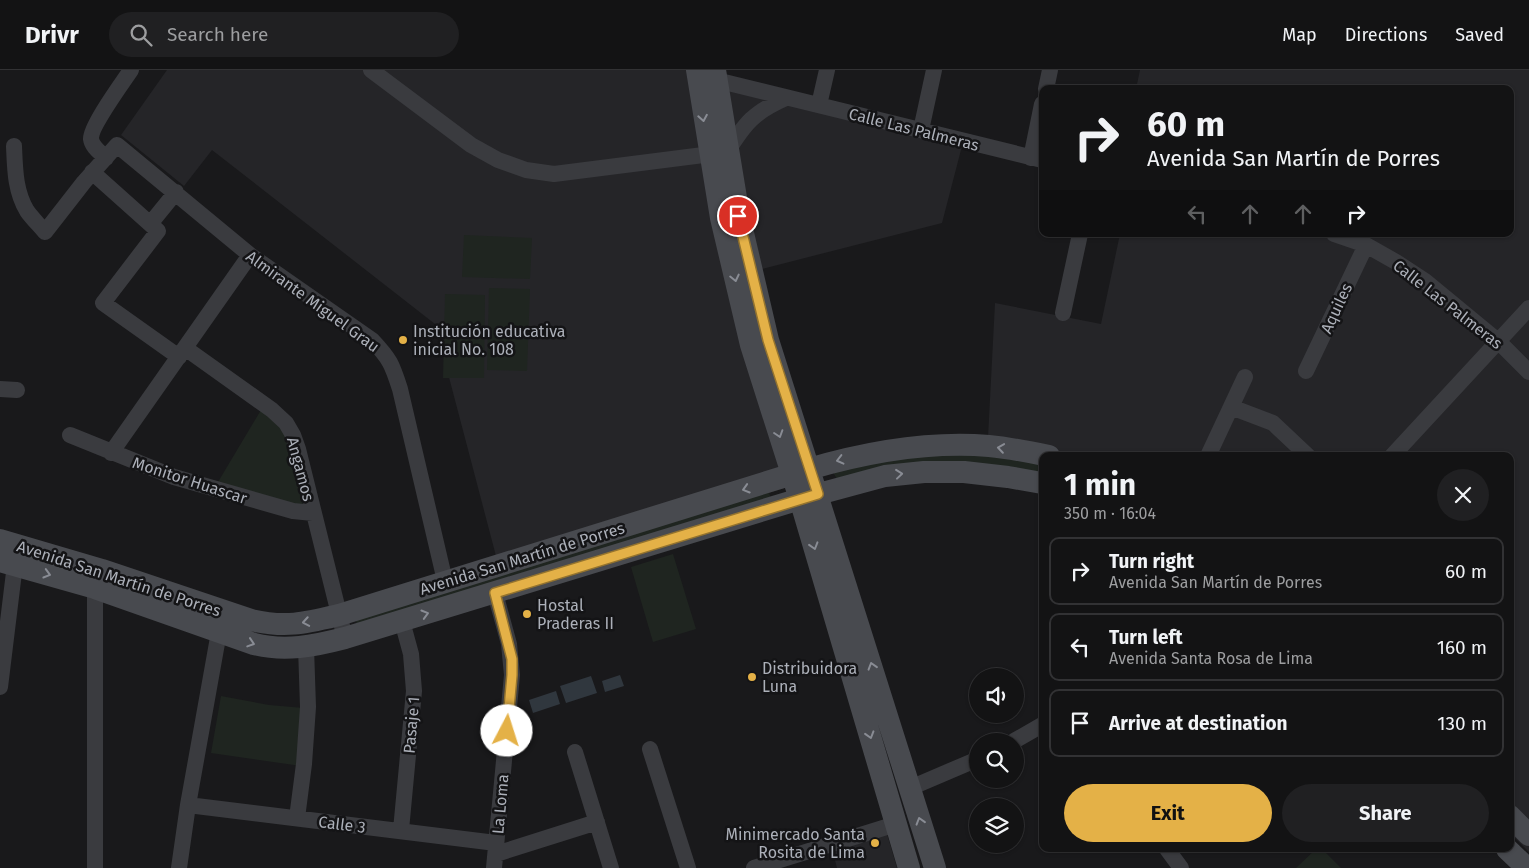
<!DOCTYPE html>
<html lang="en">
<head>
<meta charset="utf-8">
<style>
  body { margin:0; font-family:"Fira Sans",sans-serif; background:#202022; color:#f1f3f6; height:100vh; display:flex; flex-direction:column; font-size:19px; white-space:nowrap }
  * { box-sizing:border-box; margin:0 }
  p { font-size:16px; color:#9d9ea0 }
  .icon { flex:none; width:28px; height:28px; fill:none; stroke:currentColor; stroke-width:2; stroke-linecap:round; stroke-linejoin:round }
  .map { position:relative; flex:1; overflow:hidden }
  .panel { position:absolute; left:1039px; top:382px; width:475px; height:400px; display:flex; flex-direction:column; background:#131314; border-radius:10px; box-shadow:0 1px 4px #0004,0 0 0 1px #323234 }
  .panel>* { flex:none }
  .guide { position:absolute; left:1039px; top:15px; width:475px; height:152px; border-radius:10px; box-shadow:0 1px 4px #0004,0 0 0 1px #323234; background:#131314; color:#f1f3f6; overflow:hidden }
  .fabs { position:absolute; left:969px; top:598px; display:grid; gap:10px }
  .fabs a { display:grid; place-items:center; width:55px; height:55px; border-radius:50%; background:#131314; box-shadow:0 1px 4px #0004,0 0 0 1px #323234; font-size:25px }
  .pin { position:absolute; display:grid; place-items:center; width:42px; height:42px; color:#fff; margin:-21px; border:2px solid #fff; border-radius:50%; box-shadow:0 1px 5px #0007 }
  .me { position:absolute; width:55px; margin:-28px; rotate:5deg; stroke-linejoin:round; filter:drop-shadow(0 0 4px #0008) }
  .turn { display:flex; align-items:center; gap:18px; height:105px; padding:0 25px; font-size:22px }
  .turn .icon { width:65px; height:65px; stroke-width:2.5 }
  .turn b { display:block; font-size:35px; line-height:42px }
  .lanes { display:flex; align-items:center; height:48px; padding:0 25px; background:#0003; justify-content:center; gap:25px; direction:ltr }
  .lanes .off { opacity:.35 }
  .round { display:grid; place-items:center; flex:none; width:52px; height:52px; border-radius:26px; background:#202022 }
  .overview { display:flex; align-items:center; justify-content:space-between; height:85px; padding:0 25px }
  h1 { font-size:30px; font-weight:700; line-height:38px }
  .button { display:flex; gap:10px; margin-top:auto; padding:10px 25px }
  .button a { flex:1; height:58px; border-radius:30px; background:#e4b147; color:#111; font-size:20px; font-weight:700; line-height:58px; text-align:center }
  .button a+a { background:#202022; color:#f1f3f6 }
  ul { padding:0; list-style:none }
  li { display:flex; align-items:center; gap:15px; height:68px; margin:0 10px 8px; padding:0 15px; border:2px solid #323234; border-radius:10px }
  li div { flex:1 }
  li b { display:block; font-size:19px }
  li em { font-style:normal }
  header { display:flex; align-items:center; gap:30px; box-sizing:border-box; height:70px; padding:0 25px; background:#131314; border-bottom:1px solid #323234 }
  header strong { font-size:24px }
  nav { display:flex; gap:28px; margin-inline-start:auto; font-size:18px }
  .search { width:350px; height:45px; background:#202022; display:flex; align-items:center; gap:12px; box-sizing:border-box; padding:0 18px; border-radius:28px; color:#9d9ea0; font-size:19px }
  .map>svg:first-child { display:block }
</style>
</head>
<body>
<header>
<strong>Drivr</strong>
<div class="search"><svg class="icon" aria-label="search" viewBox="0 0 24 24"><circle cx="10" cy="10" r="6"/><path d="M15 15l6 6"/></svg>Search here</div>
<nav><a>Map</a><a>Directions</a><a>Saved</a></nav>
</header>
<div class="map">
<svg width="1529" height="798" viewBox="0 0 1529 798">
  <rect width="100%" height="100%" fill="#19191b"/>
  <!-- built -->
  <path fill="#252528" d="M167,0H706L962,76L942,153L742,204L804,412L501,505L435,254L212,80L184,116L121,65Z
    M1140,0H1529V782L1510,763V386L987,387L995,233L1101,254L1120,164H1510V19H1136Z
    M887,764L897,798H837L833,782Z"/>
  <!-- green -->
  <path fill="#1f2520" d="M464,165L532,168L530,209L462,207Z
    M489,218L530,219L527,301L487,300Z
    M445,224L485,225L484,308H443Z
    M261,340L284,361L304,430L302,435L297,437L218,412Z
    M935,380L1042,391V405L837,409L834,404L832,395Z
    M767,416L771,429L357,556L355,547Z
    M673,484L696,559L653,572L631,497Z
    M221,626L269,635L304,638L301,696L211,683Z
    M1316,779H1322L1341,798H1296Z"/>
  <!-- water -->
  <path fill="#30373e" d="M620,605L624,616L605,622L602,611Z
    M591,606L597,623L566,633L560,616Z
    M556,621L560,634L533,643L529,630Z"/>
  <g fill="none" stroke-linecap="round" stroke-linejoin="round">
    <!-- street -->
    <path stroke="#3a3b3f" stroke-width="16" d="M371,0L471,75L498,90L526,100L554,104L727,82C745,53 754,42 786,28
      M716,10L1042,90
      M1046,19L1050,0
      M819,35L827,0
      M921,60L934,0
      M14,76C15,99 15,121 27,141C32,148 39,155 45,162L84,112L117,75L250,185L372,270C390,289 392,294 400,319L445,511
      M106,88C100,82 92,77 91,69C90,57 123,12 131,0
      M1031,88L1042,34
      M92,102L158,161L103,233L179,287
      M150,154L176,122
      M1334,164L1366,175L1396,192L1425,211L1499,272L1529,302
      M1063,243L1080,164
      M185,278L272,340L286,353L293,365L298,379L345,568
      M1306,301L1366,175
      M0,319L17,320
      M1231,337L1273,353L1308,386
      M70,365L174,407L293,441L313,443
      M111,383L250,185
      M1208,386L1245,307
      M1392,386L1529,238
      M0,617L16,486
      M1014,671L1042,655
      M650,679L688,798
      M575,682L611,798
      M910,718L978,689
      M188,735L496,773
      M297,748L304,694L308,637L306,577
      M401,760L414,621L411,584L402,551
      M1167,779L1181,798
      M496,784L597,752
      M95,798V518
      M179,798L188,735L219,562
      M494,798L512,605L509,574L495,523
      M754,798L896,754"/>
    <!-- secondary -->
    <path stroke="#484a4f" stroke-width="22" d="M697,0L721,148L751,275L800,429L909,798
      M715,0L739,146L768,270L935,798
      M0,470L102,500L251,550C286,558 305,553 339,545L809,399C867,382 928,371 989,376C1009,378 1030,382 1049,386
      M0,491L95,518L254,574C285,582 314,576 345,568L800,429L885,406L924,402H964L1008,407L1042,413
      M1510,746L1529,765
      M1507,779L1527,798"/>
  </g>
  <!-- one-way arrows -->
  <defs><path id="oneway-chevron" d="M-2-3.5L2.5 0L-2 3.5" fill="none" stroke-width="1.6" stroke-linecap="round" stroke-linejoin="round" transform="scale(1.25)"/></defs>
  <g stroke="#898c94">
    <use href="#oneway-chevron" transform="translate(703 48) rotate(80)"/>
    <use href="#oneway-chevron" transform="translate(735 208) rotate(77)"/>
    <use href="#oneway-chevron" transform="translate(779 364) rotate(72)"/>
    <use href="#oneway-chevron" transform="translate(1001 378) rotate(-172)"/>
    <use href="#oneway-chevron" transform="translate(840 390) rotate(166)"/>
    <use href="#oneway-chevron" transform="translate(899 404) rotate(-6)"/>
    <use href="#oneway-chevron" transform="translate(746 419) rotate(163)"/>
    <use href="#oneway-chevron" transform="translate(814 476) rotate(73)"/>
    <use href="#oneway-chevron" transform="translate(47 504) rotate(16)"/>
    <use href="#oneway-chevron" transform="translate(425 544) rotate(-16)"/>
    <use href="#oneway-chevron" transform="translate(306 552) rotate(170)"/>
    <use href="#oneway-chevron" transform="translate(251 573) rotate(18)"/>
    <use href="#oneway-chevron" transform="translate(872 596) rotate(-107)"/>
    <use href="#oneway-chevron" transform="translate(870 665) rotate(73)"/>
    <use href="#oneway-chevron" transform="translate(920 751) rotate(-107)"/>
  </g>
  <g fill="none" stroke-linecap="round" stroke-linejoin="round">
    <!-- route casing -->
    <g stroke="#94732e" stroke-width="12">
      <path id="route" d="M507,661L512,605V589L495,523L818,424L768,270L738,146"/>
    </g>
    <!-- route -->
    <use href="#route" stroke="#e4b147" stroke-width="9"/>
  </g>
  <!-- markers -->
  <g fill="#e4b147" stroke="#141416" stroke-width="2">
    <circle cx="403" cy="270" r="5"/>
    <circle cx="527" cy="544" r="5"/>
    <circle cx="752" cy="607" r="5"/>
    <circle cx="875" cy="773" r="5"/>
  </g>
  <g text-anchor="middle" stroke-width="5" stroke-linejoin="round" paint-order="stroke">
    <!-- street labels -->
    <g font-size="16" fill="#acb0b9" stroke="#141416">
      <text transform="translate(914 59) rotate(14)" y="6">Calle Las Palmeras</text>
      <text transform="translate(313 231) rotate(36)" y="6">Almirante Miguel Grau</text>
      <text transform="translate(1448 234) rotate(38)" y="6">Calle Las Palmeras</text>
      <text transform="translate(1336 238) rotate(-65)" y="6">Aquiles</text>
      <text transform="translate(301 399) rotate(75)" y="6">Angamos</text>
      <text transform="translate(190 410) rotate(18)" y="6">Monitor Huascar</text>
      <text transform="translate(522 488) rotate(-17)" y="6">Avenida San Martín de Porres</text>
      <text transform="translate(119 508) rotate(18)" y="6">Avenida San Martín de Porres</text>
      <text transform="translate(411 655) rotate(-85)" y="6">Pasaje 1</text>
      <text transform="translate(500 734) rotate(-85)" y="6">La Loma</text>
      <text transform="translate(342 754) rotate(7)" y="6">Calle 3</text>
    </g>
    <!-- poi labels -->
    <g font-size="16" fill="#acb0b9" stroke="#141416" text-anchor="start">
      <text x="413" y="267">Institución educativa<tspan x="413" dy="18">inicial No. 108</tspan></text>
      <text x="537" y="541">Hostal<tspan x="537" dy="18">Praderas II</tspan></text>
      <text x="762" y="604">Distribuidora<tspan x="762" dy="18">Luna</tspan></text>
      <text x="865" y="770" text-anchor="end">Minimercado Santa<tspan x="865" dy="18">Rosita de Lima</tspan></text>
    </g>
  </g>
</svg>
<div class="fabs">
<a><svg class="icon" aria-label="sound" viewBox="0 0 24 24"><path d="M4 9h4l5-4v14l-5-4H4zM17 9q2 3 0 6"/></svg></a>
<a><svg class="icon" aria-label="search" viewBox="0 0 24 24"><circle cx="10" cy="10" r="6"/><path d="M15 15l6 6"/></svg></a>
<a><svg class="icon" aria-label="layers" viewBox="0 0 24 24"><path d="M12 4l9 5-9 5-9-5zM3 14l9 5 9-5"/></svg></a>
</div>
<div class="pin" style="left:738px;top:146px;background:#d93025"><svg class="icon" aria-label="arrive" viewBox="0 0 24 24"><path d="M6 21V4h12l-3 4 3 4H6"/></svg></div>
<svg class="me" style="left:507px;top:661px" viewBox="-20 -20 40 40"><circle r="19" fill="#fff"/><path d="M0-13L10 11 0 6-10 11z" fill="#e4b147"/></svg>
<div class="guide">
<div class="turn"><svg class="icon" aria-label="right" viewBox="0 0 24 24"><path d="M7 20v-9h11M14 6l5 5-5 5"/></svg><div><b>60 m</b>Avenida San Martín de Porres</div></div>
<div class="lanes"><svg class="icon off" aria-label="left" viewBox="0 0 24 24"><path d="M17 20v-9H6M10 6l-5 5 5 5"/></svg><svg class="icon off" aria-label="ahead" viewBox="0 0 24 24"><path d="M12 20V5M6 11l6-6 6 6"/></svg><svg class="icon off" aria-label="ahead" viewBox="0 0 24 24"><path d="M12 20V5M6 11l6-6 6 6"/></svg><svg class="icon" aria-label="right" viewBox="0 0 24 24"><path d="M7 20v-9h11M14 6l5 5-5 5"/></svg></div>
</div>
<section class="panel">
<div class="overview"><div><h1>1 min</h1><p>350 m · 16:04</p></div><a class="round"><svg class="icon" aria-label="close" viewBox="0 0 24 24"><path d="M6 6l12 12M18 6L6 18"/></svg></a></div>
<ul>
<li><svg class="icon" aria-label="right" viewBox="0 0 24 24"><path d="M7 20v-9h11M14 6l5 5-5 5"/></svg><div><b>Turn right</b><p>Avenida San Martín de Porres</p></div><em>60 m</em></li>
<li><svg class="icon" aria-label="left" viewBox="0 0 24 24"><path d="M17 20v-9H6M10 6l-5 5 5 5"/></svg><div><b>Turn left</b><p>Avenida Santa Rosa de Lima</p></div><em>160 m</em></li>
<li><svg class="icon" aria-label="arrive" viewBox="0 0 24 24"><path d="M6 21V4h12l-3 4 3 4H6"/></svg><div><b>Arrive at destination</b></div><em>130 m</em></li>
</ul>
<div class="button"><a>Exit</a><a>Share</a></div>
</section>
</div>
</body>
</html>
